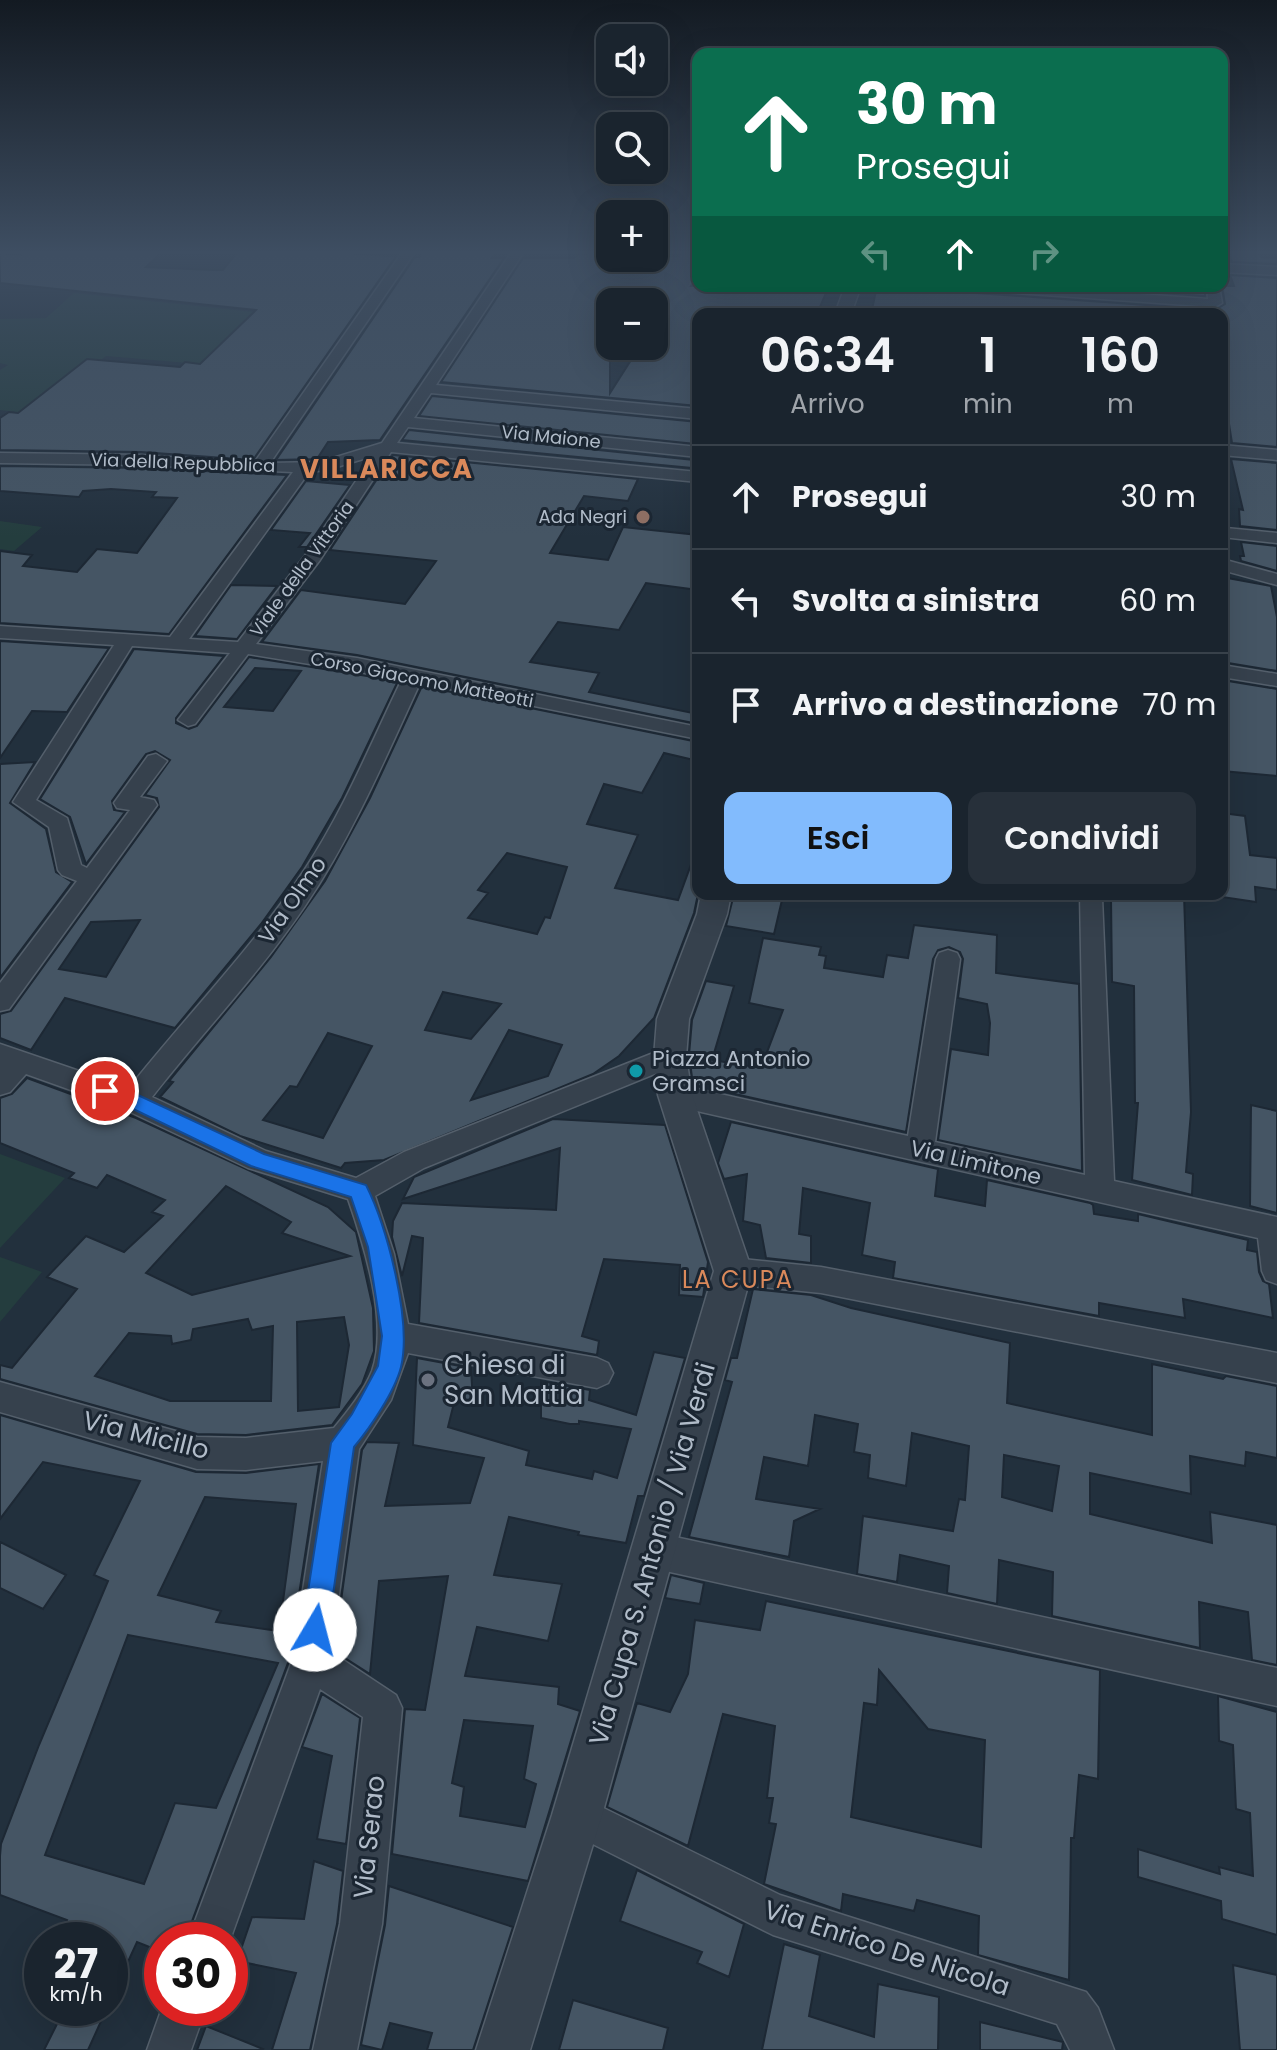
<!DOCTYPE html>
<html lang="it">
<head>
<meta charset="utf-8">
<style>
  body { margin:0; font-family:Poppins,sans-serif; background:#27303a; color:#f1f3f6; height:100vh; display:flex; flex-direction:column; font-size:30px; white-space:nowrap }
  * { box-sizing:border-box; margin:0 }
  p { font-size:26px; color:#9fa4aa }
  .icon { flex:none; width:44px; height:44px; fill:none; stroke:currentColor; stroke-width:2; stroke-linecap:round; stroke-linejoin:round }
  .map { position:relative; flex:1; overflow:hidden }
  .drawer { position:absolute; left:692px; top:308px; width:536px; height:592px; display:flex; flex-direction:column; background:#1a242e; border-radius:16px; box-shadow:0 8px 32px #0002,0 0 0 2px #38414a }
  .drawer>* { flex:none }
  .banner { position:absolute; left:692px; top:48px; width:536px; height:244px; border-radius:16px; box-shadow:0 8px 32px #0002,0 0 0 2px #38414a; background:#0b6e4f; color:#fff; overflow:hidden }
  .fabs { position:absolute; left:596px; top:24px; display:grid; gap:16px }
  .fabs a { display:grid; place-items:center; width:72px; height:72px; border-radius:16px; background:#1a242e; box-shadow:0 8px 32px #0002,0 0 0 2px #38414a; font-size:40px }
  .speed { position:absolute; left:24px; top:1922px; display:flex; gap:16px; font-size:40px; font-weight:700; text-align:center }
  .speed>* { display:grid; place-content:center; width:104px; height:104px; border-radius:50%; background:#1a242e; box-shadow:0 8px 32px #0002,0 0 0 2px #38414a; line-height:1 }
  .speed small { font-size:20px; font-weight:400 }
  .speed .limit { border:12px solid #d22; background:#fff; color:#111 }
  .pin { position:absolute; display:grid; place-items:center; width:68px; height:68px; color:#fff; margin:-34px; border:4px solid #fff; border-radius:50%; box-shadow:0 2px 8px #0007 }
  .me { position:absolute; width:88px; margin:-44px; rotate:8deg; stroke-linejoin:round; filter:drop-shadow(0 0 6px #0008) }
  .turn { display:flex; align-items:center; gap:28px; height:168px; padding:0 32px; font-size:36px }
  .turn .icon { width:104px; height:104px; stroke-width:2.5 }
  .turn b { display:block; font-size:56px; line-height:68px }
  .lanes { display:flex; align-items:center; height:76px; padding:0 32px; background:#0003; justify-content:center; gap:40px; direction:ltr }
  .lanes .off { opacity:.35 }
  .eta { display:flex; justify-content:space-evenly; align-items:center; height:136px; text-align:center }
  .eta b { font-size:48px; font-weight:600; line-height:56px }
  .cta { display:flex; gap:16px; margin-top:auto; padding:16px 32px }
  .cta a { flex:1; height:92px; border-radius:16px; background:#82bbfd; color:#111; font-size:32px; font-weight:600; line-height:92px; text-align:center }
  .cta a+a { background:#27303a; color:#f1f3f6 }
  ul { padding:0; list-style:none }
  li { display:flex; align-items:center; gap:24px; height:104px; padding:0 32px; border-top:2px solid #38414a }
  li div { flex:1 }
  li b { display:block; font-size:30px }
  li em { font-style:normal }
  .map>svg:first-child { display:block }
</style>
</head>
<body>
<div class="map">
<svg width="1277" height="2050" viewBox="0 0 1277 2050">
  <rect width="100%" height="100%" fill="#22303d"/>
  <!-- green -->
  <path fill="#243d3e" d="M74,293L291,316L211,365L106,356L32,414L0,410V370L8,365L0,363V319L46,318Z
    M0,521L42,527L14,551L0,549Z
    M0,1154L65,1178L0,1248Z
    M0,1257L42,1272L0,1322Z"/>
  <!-- building -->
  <path fill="#455564" stroke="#1d2834" stroke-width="2" fill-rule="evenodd" d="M21,250H164L146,267L213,270H223L239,250H358L355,254L396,256L253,460L141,452L0,450V418L9,412L18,413L87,359L180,367L185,362L200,364L256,310L0,283V253L21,255Z
    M424,250H498L492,258H504L380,440L328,442L317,459L276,460L415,257H419Z
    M590,250H610V258H654V254L678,256L684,250H698V275L691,286H751L826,293L817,314H698V406L441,382L523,258H574L579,253L586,254ZM610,302H668L654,325V346H640L610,393Z
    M1228,250H1257L1261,257L1277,258V264L1232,262Z
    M1230,275L1277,278V447L1232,443L1227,411L1222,410V314H871L877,286L1215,310L1225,304L1222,286H1234Z
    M1071,286H1204L1205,296Z
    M432,396L698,422V434L696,444L419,416Z
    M409,430L694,460L692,468L402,440Z
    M393,455L638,479L628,501L584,496L550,553L608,560L623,527L698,535V590L646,583L619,630L558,622L530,662L599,673L589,692L698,714V724L357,655L262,642L301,590L405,604L436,561L330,550Z
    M1231,459L1277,463V530L1240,526L1239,509L1243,510Z
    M0,466L141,468L287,475L169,634L0,623V551L32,555L23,566L77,572L97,549L137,553L177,498L152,497L156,492L111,489L83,491L79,497L0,491Z
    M306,481L350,485L307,547H299L310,533L271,530Z
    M1241,542L1277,546V571L1241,561L1240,556H1244Z
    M1222,577L1271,586L1277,617V671L1222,662Z
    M231,585L277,586L237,639L195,636Z
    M0,641L109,648L67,712L32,711L0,758Z
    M134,649L224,656L176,718V723L189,729L197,726L249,657L398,681L342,798L302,867L261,924L175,1028L65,998L31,1050L0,1038V1014L11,1011L159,807L157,798L145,795L170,760L155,751L146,754L112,801L114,810L125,812L86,864L70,817L40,799ZM255,668L301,671L273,711L224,707ZM140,920L106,977L59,969L91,922Z
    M1222,680L1277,689V776L1222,771Z
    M422,686L698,742V761L664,753L642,793L604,784L587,824L638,835L615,888L678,900L696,851L698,852V894L694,913L654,1018L619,1056L593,1074L384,1160L345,1163L341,1168L240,1136L160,1097L173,1082L169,1081L271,957L325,881L370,798ZM507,853L567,867L550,918L545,917L537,934L468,918L488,893L478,890ZM443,992L501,1004L471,1039L425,1030ZM509,1030L562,1045L548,1076L471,1100ZM328,1033L372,1046L323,1138L263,1120L290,1086L297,1087Z
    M35,762L10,803L46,829L56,872L72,882L0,978V764Z
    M1222,813L1245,816L1250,855L1277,858V890L1255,887L1256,902L1222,897Z
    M734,894L782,900L774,934L726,926Z
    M1118,894H1184L1191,1112L1186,1172L1193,1174L1192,1195L1132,1180L1138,1103H1135L1134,986L1112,982L1111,899L1118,900Z
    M914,925L997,935L996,973L1079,984L1082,1171L938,1140L951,1049L988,1055L990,1023L987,1004L958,998L963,959L960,952L949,947L938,950L933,959L906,1132L717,1090L716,1084H704V1087L693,1085L689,1055L692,1020L706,981L734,986L712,1060L761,1068L783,1010L749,1003L763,938L821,947L819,955L826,956L824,968L883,977L887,955L908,958Z
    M27,1078L136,1118L328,1207L356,1232L373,1308L374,1351L362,1384L332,1425L246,1435L197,1434L0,1379V1365L12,1368L77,1289L47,1277L86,1236L124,1252L163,1216L152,1212L165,1200L107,1175L97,1188L69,1178L74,1173L0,1143V1098L12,1094ZM226,1186L291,1222L282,1233L350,1256L192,1295L146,1273ZM344,1317L349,1345L339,1407L298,1411L297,1322ZM248,1319L252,1330L273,1326L271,1401H170L95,1376L129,1333L171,1336L172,1344L191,1340L193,1329Z
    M1251,1105L1277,1111V1213L1250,1206Z
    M553,1119L665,1125L708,1262L703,1297L679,1295L680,1265L604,1259L582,1336L599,1341L597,1355L419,1323L423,1238L412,1236L402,1276L392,1237L393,1221L402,1203L556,1210L560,1148L403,1199L414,1177Z
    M731,1122L938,1169L935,1196L985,1206L987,1180L1090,1203L1093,1205L1094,1214L1138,1221V1214L1248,1240L1247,1250L1257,1252L1259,1272L1263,1281L1269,1284L1273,1318L1183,1299L1185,1318L1099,1303V1316L893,1278L895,1262L862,1255L870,1203L803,1188L799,1234L811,1236V1263L766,1258L760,1225L743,1221L747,1174L724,1179L718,1163Z
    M753,1289L811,1295L851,1308L1010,1343L1007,1403L1152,1435V1364L1223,1379L1226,1376L1277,1386V1458L1246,1452L1245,1466L1190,1456L1191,1494L1090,1473V1514L1212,1543L1210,1512L1277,1525V1665L1252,1660L1248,1612L1199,1602L1200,1648L1052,1616L1053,1572L999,1560L997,1604L947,1593L949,1566L900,1555L897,1582L857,1574L863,1516L953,1531L959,1499L965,1500L969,1446L912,1433L906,1486L868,1478L870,1455L854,1452L858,1424L815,1415L808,1466L764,1457L756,1499L820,1509L794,1521L789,1557L689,1537L732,1382L725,1380L731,1358H737ZM1004,1455L1059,1466L1052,1511L1002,1497Z
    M654,1352L685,1358L644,1496H638L626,1543L578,1535L579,1532L509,1517L494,1575L562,1584L548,1641L477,1627L465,1676L559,1687L558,1704L580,1711L528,1881L392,1854L405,1709L425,1710L448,1576L379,1581L370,1674L334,1651L362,1450L367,1442L399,1443L385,1506L470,1503L484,1458L413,1445L417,1358L471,1368L473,1403L455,1399L448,1427L529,1451L526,1465L592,1479L594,1471L617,1478L631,1429L579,1421V1424H570L541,1418V1381L590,1390L589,1400L636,1415ZM464,1720L533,1726L524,1779L536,1784L525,1827L460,1816L464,1787L452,1783Z
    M0,1415L196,1472L246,1473L319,1464L289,1660L185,1940H162V1952L137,1942L110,2001V1940H58L67,1920L0,1895V1856L1,1844L39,1745L108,1581L94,1575L140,1481L43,1462L0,1519ZM205,1497L296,1504L279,1631L216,1622L221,1611L158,1595ZM128,1635L278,1663L216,1808L175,1803L144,1884L45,1855Z
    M0,1542L66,1575L43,1609L0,1588Z
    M671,1575L704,1583L700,1604L665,1598Z
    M766,1601L1100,1670L1098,1779L1079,1775L1074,1838H1071L1069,1980L978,1955L979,1916L917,1900L914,1911L843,1894L841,1911L764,1884L776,1824L769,1823L773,1798H767L775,1726L723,1714L688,1846L607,1807L637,1703L670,1712L688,1674L695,1620L760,1630ZM879,1670L928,1729L985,1740L981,1847L851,1817L864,1703L877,1705Z
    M322,1694L360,1718L346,1844L317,1839L332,1756L302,1747Z
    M1218,1696L1277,1712V1935L1222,1919L1221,1901L1138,1877V1849L1220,1874L1219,1867L1253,1876L1250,1813L1236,1809L1233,1745L1219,1741Z
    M314,1861L343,1871L337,1924L310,2050H272L296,1973L237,1961L252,1917L304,1919Z
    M637,1870L744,1924L729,1977L697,1963L702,1952L620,1921Z
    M389,1886L513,1927L473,2050H427L432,2033L390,2023L382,2050L361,2045L385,1925Z
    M784,1944L820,1955L809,2016L874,2037L878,1984L939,1997L938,2050H762Z
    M1233,1965L1277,1975V2050H1240Z
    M573,2000L668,2028L663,2050H559Z
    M65,2008H107L88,2050H44Z
    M980,2022L1063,2042L1062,2050H980Z
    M206,2026L263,2049L262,2050H197Z"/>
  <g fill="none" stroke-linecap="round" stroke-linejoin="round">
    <!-- minor casing -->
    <g stroke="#545f6b" stroke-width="3">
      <path id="minor" d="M404,250H416L270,463L320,462L382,443L513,250H525L436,385L698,409V419L431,393L414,418L698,447V457L408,427L397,443L698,472V482L391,452L320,560L256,644L357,658L698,727V739L420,683C385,759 352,836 305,906C259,974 202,1033 152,1097L266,1151L356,1178L404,1152L661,1050L670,1047L679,1050L683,1057L679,1064L424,1168L375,1196L394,1254L408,1324L597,1358L608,1363L613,1373L608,1383L597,1388L408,1353L391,1400L359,1449L331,1652L396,1695L402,1708L382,1924L357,2050H313L340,1924L363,1717L320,1689L230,1940H188L292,1661L323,1461L246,1470L197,1469L0,1412V1382L197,1437L246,1438L334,1428C348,1411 364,1391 372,1371C389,1323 364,1245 348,1199L248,1168L124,1109L26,1074L10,1092L0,1095V1044L129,1088C187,1015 253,948 305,869C344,810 371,743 402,679L248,654L195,724L188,726L178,720L230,653L132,646L36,800L67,818L81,865L87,868L130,810L117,808L114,803L148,756L156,754L167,761L140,797L154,800L157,805L9,1009L0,1011V983L77,881L62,875L58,870L49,827L13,802L114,645L0,638V626L170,637L293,472L141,465L0,463V453L141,455L254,463ZM373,456L307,553L238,642L189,639L309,472L327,470Z
        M1222,264L1277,267V275L1222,272Z
        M969,286H1030L1208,299L1207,286H1219L1222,303L1215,307L975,290Z
        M1222,445L1277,450V460L1222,455Z
        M1226,528L1277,533V543L1222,537V529Z
        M1222,559L1277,574V585L1222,570Z
        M1222,665L1277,674V686L1222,677Z
        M1080,894H1100L1102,897L1114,1181L1277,1217V1284L1266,1280L1262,1271L1258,1238L675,1106L665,1102L661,1095L665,1088L675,1084L908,1136L936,959L939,953L948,950L957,953L960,959L935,1142L1085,1175Z
        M733,1258L821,1267L1277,1353V1383L821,1293L733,1284L722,1280L718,1271L722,1262Z
        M652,1532L1277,1668V1706L652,1568L640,1562L634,1550L640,1538Z
        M577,1795L780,1895L1086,1992L1098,2008L1114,2050H1070L1057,2024L773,1935L563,1829L557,1815L563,1801Z
        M162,2008H206L191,2050H147Z"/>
    </g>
    <!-- tertiary casing -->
    <g stroke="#545f6b" stroke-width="3">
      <path id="tertiary" d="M845,286H861L851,314H835Z
        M701,894H731L727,914L689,1019L686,1057L692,1095L752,1271L602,1815L530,2050H476L552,1815L714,1271L658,1095L654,1057L657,1019L697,914Z"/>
    </g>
    <!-- minor -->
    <use href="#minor" fill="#36414d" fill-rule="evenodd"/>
    <!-- tertiary -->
    <use href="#tertiary" fill="#36414d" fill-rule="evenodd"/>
  </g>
  <!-- sky -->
  <linearGradient id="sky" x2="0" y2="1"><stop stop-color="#131a22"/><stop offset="0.47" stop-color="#3e4e62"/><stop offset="1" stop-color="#3e4e62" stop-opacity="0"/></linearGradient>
  <rect width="1277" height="537" fill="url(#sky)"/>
  <!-- route -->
  <path fill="#1a73e8" stroke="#114b97" stroke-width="2" d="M105,1084L140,1096L264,1154L366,1185C387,1227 412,1321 401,1367C395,1391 370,1428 354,1447L328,1630L324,1639L315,1642L306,1639L302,1630L331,1443L352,1414L378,1366L382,1336L368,1247L351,1197L251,1166L127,1106L99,1096L96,1091L99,1086Z"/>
  <!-- markers -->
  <circle fill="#8d6e63" stroke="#1b2632" stroke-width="3" cx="643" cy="517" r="8"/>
  <circle fill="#0f9aa8" stroke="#1b2632" stroke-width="3" cx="636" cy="1071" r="8"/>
  <circle fill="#6b7280" stroke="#1b2632" stroke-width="3" cx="428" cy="1380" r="8"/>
  <g text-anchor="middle" stroke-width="6" stroke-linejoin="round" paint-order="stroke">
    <!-- far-street labels -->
    <g font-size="18" fill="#b1bcc9" stroke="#1b2632">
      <text transform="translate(551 437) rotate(6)" y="6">Via Maione</text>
      <text transform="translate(183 463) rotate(2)" y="6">Via della Repubblica</text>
      <text transform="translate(302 569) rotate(-54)" y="6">Viale della Vittoria</text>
      <text transform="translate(422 680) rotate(11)" y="6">Corso Giacomo Matteotti</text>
    </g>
    <!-- far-poi labels -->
    <g font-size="18" fill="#b1bcc9" stroke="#1b2632" text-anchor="end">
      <text x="627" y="523">Ada Negri</text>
    </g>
    <!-- street labels -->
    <g font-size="22" fill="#b1bcc9" stroke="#1b2632">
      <text transform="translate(292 900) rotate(-55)" y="8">Via Olmo</text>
      <text transform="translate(976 1162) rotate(13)" y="8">Via Limitone</text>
    </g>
    <!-- poi labels -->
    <g font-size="22" fill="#b1bcc9" stroke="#1b2632" text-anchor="start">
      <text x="652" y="1066">Piazza Antonio<tspan x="652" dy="25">Gramsci</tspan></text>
    </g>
    <!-- neighbourhood labels -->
    <g font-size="24" letter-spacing="2" fill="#da895b" stroke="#1b2632">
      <text x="738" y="1288">LA CUPA</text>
    </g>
    <!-- far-district labels -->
    <g font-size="26" font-weight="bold" letter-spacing="2" fill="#da895b" stroke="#1b2632">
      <text x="387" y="478">VILLARICCA</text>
    </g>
    <!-- near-poi labels -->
    <g font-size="26" fill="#b1bcc9" stroke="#1b2632" text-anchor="start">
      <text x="444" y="1374">Chiesa di<tspan x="444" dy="30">San Mattia</tspan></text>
    </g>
    <!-- near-street labels -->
    <g font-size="26" fill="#b1bcc9" stroke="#1b2632">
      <text transform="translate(146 1435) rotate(14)" y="9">Via Micillo</text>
      <text transform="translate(652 1554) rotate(-74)" y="9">Via Cupa S. Antonio / Via Verdi</text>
      <text transform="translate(369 1837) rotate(-84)" y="9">Via Serao</text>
      <text transform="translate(887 1948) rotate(18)" y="9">Via Enrico De Nicola</text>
    </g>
  </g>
</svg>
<div class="fabs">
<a><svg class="icon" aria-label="sound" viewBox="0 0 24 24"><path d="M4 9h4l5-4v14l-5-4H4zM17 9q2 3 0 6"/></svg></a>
<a><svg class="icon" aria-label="search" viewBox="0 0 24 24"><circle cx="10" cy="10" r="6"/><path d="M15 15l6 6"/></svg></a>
<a>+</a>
<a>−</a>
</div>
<div class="speed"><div>27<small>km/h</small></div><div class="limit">30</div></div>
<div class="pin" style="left:105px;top:1091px;background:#d93025"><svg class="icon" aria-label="arrive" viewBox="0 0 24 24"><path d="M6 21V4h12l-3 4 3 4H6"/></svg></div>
<svg class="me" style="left:315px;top:1630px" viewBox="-20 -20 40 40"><circle r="19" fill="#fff"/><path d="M0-13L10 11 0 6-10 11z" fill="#1a73e8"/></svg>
<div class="banner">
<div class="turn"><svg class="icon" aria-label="ahead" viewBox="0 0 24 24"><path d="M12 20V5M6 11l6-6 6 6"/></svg><div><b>30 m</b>Prosegui</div></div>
<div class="lanes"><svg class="icon off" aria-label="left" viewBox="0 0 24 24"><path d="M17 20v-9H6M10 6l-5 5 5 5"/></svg><svg class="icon" aria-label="ahead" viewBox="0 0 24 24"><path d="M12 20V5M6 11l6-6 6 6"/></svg><svg class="icon off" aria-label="right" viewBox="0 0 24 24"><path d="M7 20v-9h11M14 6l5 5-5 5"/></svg></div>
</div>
<section class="drawer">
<div class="eta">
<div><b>06:34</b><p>Arrivo</p></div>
<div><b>1</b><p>min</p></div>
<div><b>160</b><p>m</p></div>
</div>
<ul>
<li><svg class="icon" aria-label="ahead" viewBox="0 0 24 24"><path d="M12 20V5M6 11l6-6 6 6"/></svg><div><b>Prosegui</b></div><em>30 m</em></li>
<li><svg class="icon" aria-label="left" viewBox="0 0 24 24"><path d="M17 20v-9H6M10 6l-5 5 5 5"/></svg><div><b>Svolta a sinistra</b></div><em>60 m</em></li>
<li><svg class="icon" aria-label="arrive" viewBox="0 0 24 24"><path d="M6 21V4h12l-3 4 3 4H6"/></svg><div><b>Arrivo a destinazione</b></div><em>70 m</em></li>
</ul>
<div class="cta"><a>Esci</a><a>Condividi</a></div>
</section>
</div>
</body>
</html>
